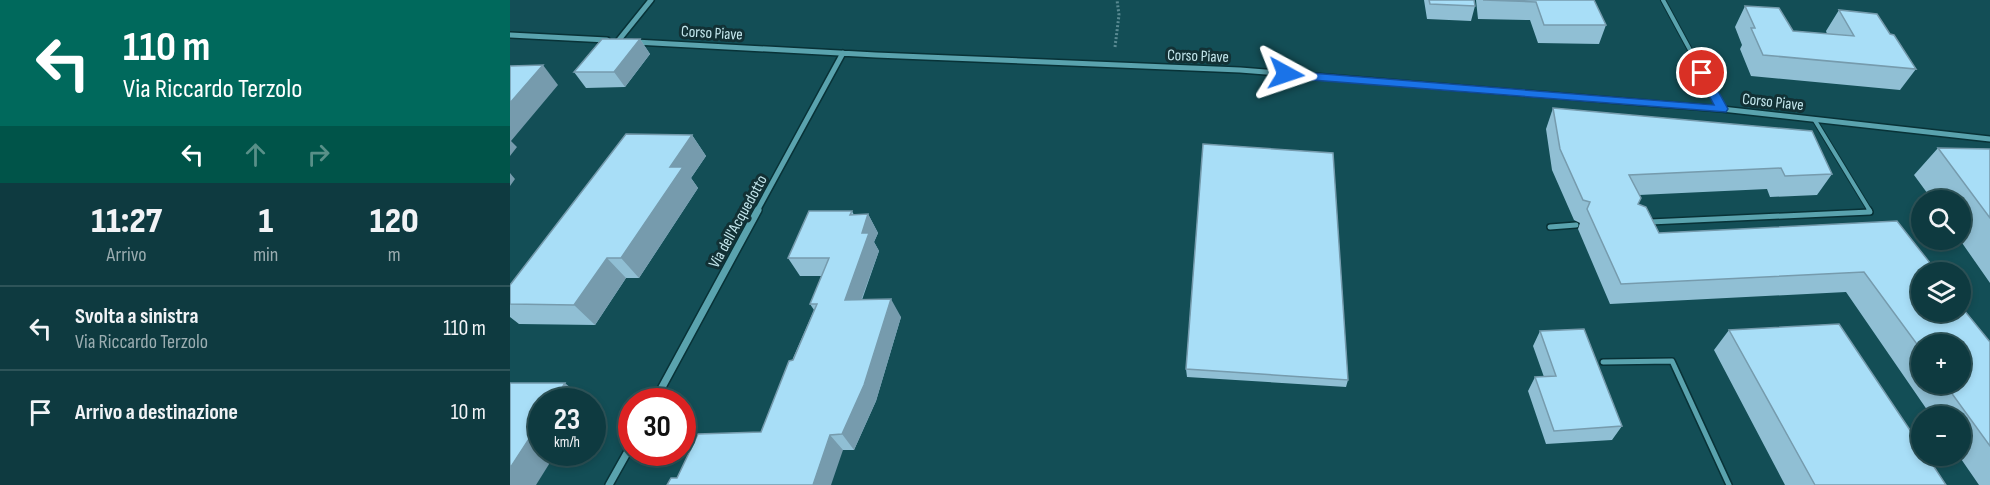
<!DOCTYPE html>
<html lang="it">
<head>
<meta charset="utf-8">
<style>
  body { margin:0; font-family:"Sofia Sans Condensed",sans-serif; background:#174147; color:#f1f3f6; height:100vh; display:flex; flex-direction:column; font-size:22px; white-space:nowrap }
  * { box-sizing:border-box; margin:0 }
  p { font-size:20px; color:#9badb1 }
  .icon { flex:none; width:33px; height:33px; fill:none; stroke:currentColor; stroke-width:2; stroke-linecap:round; stroke-linejoin:round }
  .map { position:relative; flex:1; overflow:hidden }
  .sheet { display:flex; flex-direction:column; background:#0e3a40; width:510px }
  .sheet>* { flex:none }
  .guide { background:#00695c; color:#fff; overflow:hidden }
  .buttons { position:absolute; left:1401px; top:190px; display:grid; gap:12px }
  .buttons a { display:grid; place-items:center; width:60px; height:60px; border-radius:50%; background:#0e3a40; box-shadow:0 3px 9px #0003,0 0 0 2px #2e5459; font-size:30px }
  .speed { position:absolute; left:18px; top:388px; display:flex; gap:12px; font-size:30px; font-weight:700; text-align:center }
  .speed>* { display:grid; place-content:center; width:78px; height:78px; border-radius:50%; background:#0e3a40; box-shadow:0 3px 9px #0003,0 0 0 2px #2e5459; line-height:1 }
  .speed small { font-size:15px; font-weight:400 }
  .speed .limit { border:9px solid #d22; background:#fff; color:#111 }
  .pin { position:absolute; display:grid; place-items:center; width:51px; height:51px; color:#fff; margin:-26px; border:3px solid #fff; border-radius:50%; box-shadow:0 2px 6px #0007 }
  .me { position:absolute; width:66px; margin:-33px; rotate:95deg; stroke-linejoin:round; filter:drop-shadow(0 0 4px #0008) }
  .turn { display:flex; align-items:center; gap:21px; height:126px; padding:0 24px; font-size:27px }
  .turn .icon { width:78px; height:78px; stroke-width:2.5 }
  .turn b { display:block; font-size:42px; line-height:51px }
  .lanes { display:flex; align-items:center; height:57px; padding:0 24px; background:#0003; justify-content:center; gap:30px; direction:ltr }
  .lanes .off { opacity:.35 }
  .eta { display:flex; justify-content:space-evenly; align-items:center; height:102px; text-align:center }
  .eta b { font-size:36px; font-weight:800; line-height:42px }
  ul { padding:0; list-style:none }
  li { display:flex; align-items:center; gap:18px; height:84px; padding:0 24px; border-top:2px solid #2e5459 }
  li div { flex:1 }
  li b { display:block; font-size:22px }
  li em { font-style:normal }
  main { display:flex; flex:1; min-height:0 }
  .map>svg:first-child { display:block }
</style>
</head>
<body>
<main>
<section class="sheet">
<div class="guide">
<div class="turn"><svg class="icon" aria-label="left" viewBox="0 0 24 24"><path d="M17 20v-9H6M10 6l-5 5 5 5"/></svg><div><b>110 m</b>Via Riccardo Terzolo</div></div>
<div class="lanes"><svg class="icon" aria-label="left" viewBox="0 0 24 24"><path d="M17 20v-9H6M10 6l-5 5 5 5"/></svg><svg class="icon off" aria-label="ahead" viewBox="0 0 24 24"><path d="M12 20V5M6 11l6-6 6 6"/></svg><svg class="icon off" aria-label="right" viewBox="0 0 24 24"><path d="M7 20v-9h11M14 6l5 5-5 5"/></svg></div>
</div>
<div class="eta">
<div><b>11:27</b><p>Arrivo</p></div>
<div><b>1</b><p>min</p></div>
<div><b>120</b><p>m</p></div>
</div>
<ul>
<li><svg class="icon" aria-label="left" viewBox="0 0 24 24"><path d="M17 20v-9H6M10 6l-5 5 5 5"/></svg><div><b>Svolta a sinistra</b><p>Via Riccardo Terzolo</p></div><em>110 m</em></li>
<li><svg class="icon" aria-label="arrive" viewBox="0 0 24 24"><path d="M6 21V4h12l-3 4 3 4H6"/></svg><div><b>Arrivo a destinazione</b></div><em>10 m</em></li>
</ul>
</section>
<div class="map">
<svg width="1480" height="485" viewBox="0 0 1480 485">
  <rect width="100%" height="100%" fill="#134e56"/>
  <g fill="none" stroke-linecap="round" stroke-linejoin="round">
    <!-- lane-far1 casing -->
    <g stroke="#083237" stroke-width="6">
      <path id="lane-far1" d="M1153,0L1212,109
        M1304,119L1360,211"/>
    </g>
    <!-- lane casing -->
    <g stroke="#083237" stroke-width="8">
      <path id="lane" d="M1140,222L1360,212L1359,210
        M1040,227L1066,225
        M1093,362L1162,361L1219,485"/>
    </g>
    <!-- street-far1 casing -->
    <g stroke="#083237" stroke-width="8">
      <path id="street-far1" d="M0,35L97,40
        M108,41L141,0
        M125,42L366,55L730,70L1212,109L1480,139
        M247,211L333,53"/>
    </g>
    <!-- street casing -->
    <g stroke="#083237" stroke-width="10">
      <path id="street" d="M144,402L248,210
        M99,485L122,444"/>
    </g>
    <!-- path -->
    <path stroke="#598a92" stroke-width="3" stroke-dasharray="2 2" stroke-linecap="butt" d="M605,47L609,15L607,0"/>
    <!-- lane-far1 -->
    <use href="#lane-far1" stroke="#5aa3ae" stroke-width="4"/>
    <!-- lane -->
    <use href="#lane" stroke="#5aa3ae" stroke-width="5"/>
    <!-- street-far1 -->
    <use href="#street-far1" stroke="#5aa3ae" stroke-width="5"/>
    <!-- street -->
    <use href="#street" stroke="#5aa3ae" stroke-width="7"/>
  </g>
  <!-- wall -->
  <path fill="#90bfd4" fill-rule="evenodd" d="M914,0H964L965,6L961,21L917,19Z
    M966,0H1084L1096,25L1089,44L1028,43L1020,20L968,19Z
    M1235,6L1283,31L1317,34L1316,31L1329,10L1380,34L1406,69L1390,90L1241,76L1230,49L1232,45L1225,27Z
    M130,39L140,54L115,87L76,88L64,72Z
    M1043,108L1322,174L1307,195L1260,197L1257,189L1129,195L1128,204L1149,233L1424,268L1422,270L1480,342V485H1469L1449,456H1450V417H1422L1336,292L1100,304L1068,229L1070,223L1064,220L1042,170L1036,129ZM1412,345L1450,384H1412Z
    M182,135L196,156L181,178L188,188L129,278H116L85,325L9,324L0,317V285Z
    M1428,148L1480,149V283L1450,240V201H1423L1404,175Z
    M342,211L344,215L358,214L368,233L364,242L369,251L352,300L391,317L366,401L344,450H333L167,478L251,432L304,310L300,304L312,276H290L278,258Z
    M1219,330L1436,485H1275L1204,350Z
    M1030,331L1112,426L1102,440L1036,444L1018,391L1025,377H1034L1023,346Z
    M676,369L838,380L836,387L677,377Z"/>
  <!-- shaded-wall -->
  <path fill="#769bad" d="M130,39L140,54L115,87L104,72Z
    M33,65L48,85L1,141L7,147L0,156V103Z
    M182,135L196,156L181,178L188,188L129,278L111,258L160,167Z
    M0,173L5,179L0,186Z
    M358,214L368,233L364,242L369,251L345,317L335,300L352,233Z
    M97,258L116,278L85,325L64,305Z
    M381,299L391,317L366,401L344,450L332,434Z
    M55,383L77,402H43Z
    M32,419V453H46L26,485H0V468Z
    M320,435L333,450L321,485H303Z"/>
  <!-- building -->
  <path fill="#a8def7" stroke="#769bad" stroke-width="1.5" d="M919,0H964L965,6L920,4Z
    M973,0H1084L1096,25H1034L1026,2Z
    M1235,6L1269,8L1283,31L1344,36L1329,10L1367,14L1380,34L1384,35L1406,69L1253,55L1241,28H1245Z
    M92,39H130L104,72H64Z
    M33,65L0,103V66Z
    M1043,108L1302,131L1322,174L1275,176L1271,168L1119,175L1131,198L1128,204L1136,207L1149,233L1387,221L1424,268H1421L1425,273H1412V312H1450V305L1480,342V446L1435,384H1450V345H1412V351L1354,272L1111,284L1077,209L1080,202L1073,200L1050,149Z
    M116,134L182,135L160,167H173L111,258H97L64,305L0,304V285Z
    M693,144L823,153L838,380L676,369Z
    M1428,148L1480,149V218Z
    M299,211H342L340,215L358,214L352,233H359L335,300L381,299L354,385L332,434L320,435L303,485H157L161,478H167L188,434L251,432L279,361L283,360L307,304H300L319,258H278Z
    M1329,324L1412,448V456H1417L1436,485H1305L1219,330Z
    M1074,329L1112,426L1044,431L1025,377L1046,376L1030,331Z
    M0,383H55L43,402H32V419L0,468Z"/>
  <!-- route -->
  <path fill="#1a73e8" stroke="#114b97" stroke-width="1.5" d="M1192,69L1198,73L1218,109L1216,112L776,78L770,74L776,71L1204,105L1187,73Z"/>
  <g text-anchor="middle" stroke-width="6" stroke-linejoin="round" paint-order="stroke">
    <!-- street labels -->
    <g font-size="16" fill="#c4e7ed" stroke="#123135">
      <text transform="translate(202 32) rotate(3)" y="6">Corso Piave</text>
      <text transform="translate(688 55) rotate(2)" y="6">Corso Piave</text>
      <text transform="translate(1263 101) rotate(6)" y="6">Corso Piave</text>
      <text transform="translate(227 221) rotate(-61)" y="6">Via dell'Acquedotto</text>
    </g>
  </g>
</svg>
<div class="buttons">
<a><svg class="icon" aria-label="search" viewBox="0 0 24 24"><circle cx="10" cy="10" r="6"/><path d="M15 15l6 6"/></svg></a>
<a><svg class="icon" aria-label="layers" viewBox="0 0 24 24"><path d="M12 4l9 5-9 5-9-5zM3 14l9 5 9-5"/></svg></a>
<a>+</a>
<a>−</a>
</div>
<div class="speed"><div>23<small>km/h</small></div><div class="limit">30</div></div>
<div class="pin" style="left:1192px;top:73px;background:#d93025"><svg class="icon" aria-label="arrive" viewBox="0 0 24 24"><path d="M6 21V4h12l-3 4 3 4H6"/></svg></div>
<svg class="me" style="left:776px;top:74px" viewBox="-20 -20 40 40"><path d="M0-17L14 15 0 8-14 15z" fill="#1a73e8" stroke="#fff" stroke-width="4"/></svg>
</div>
</main>
</body>
</html>
